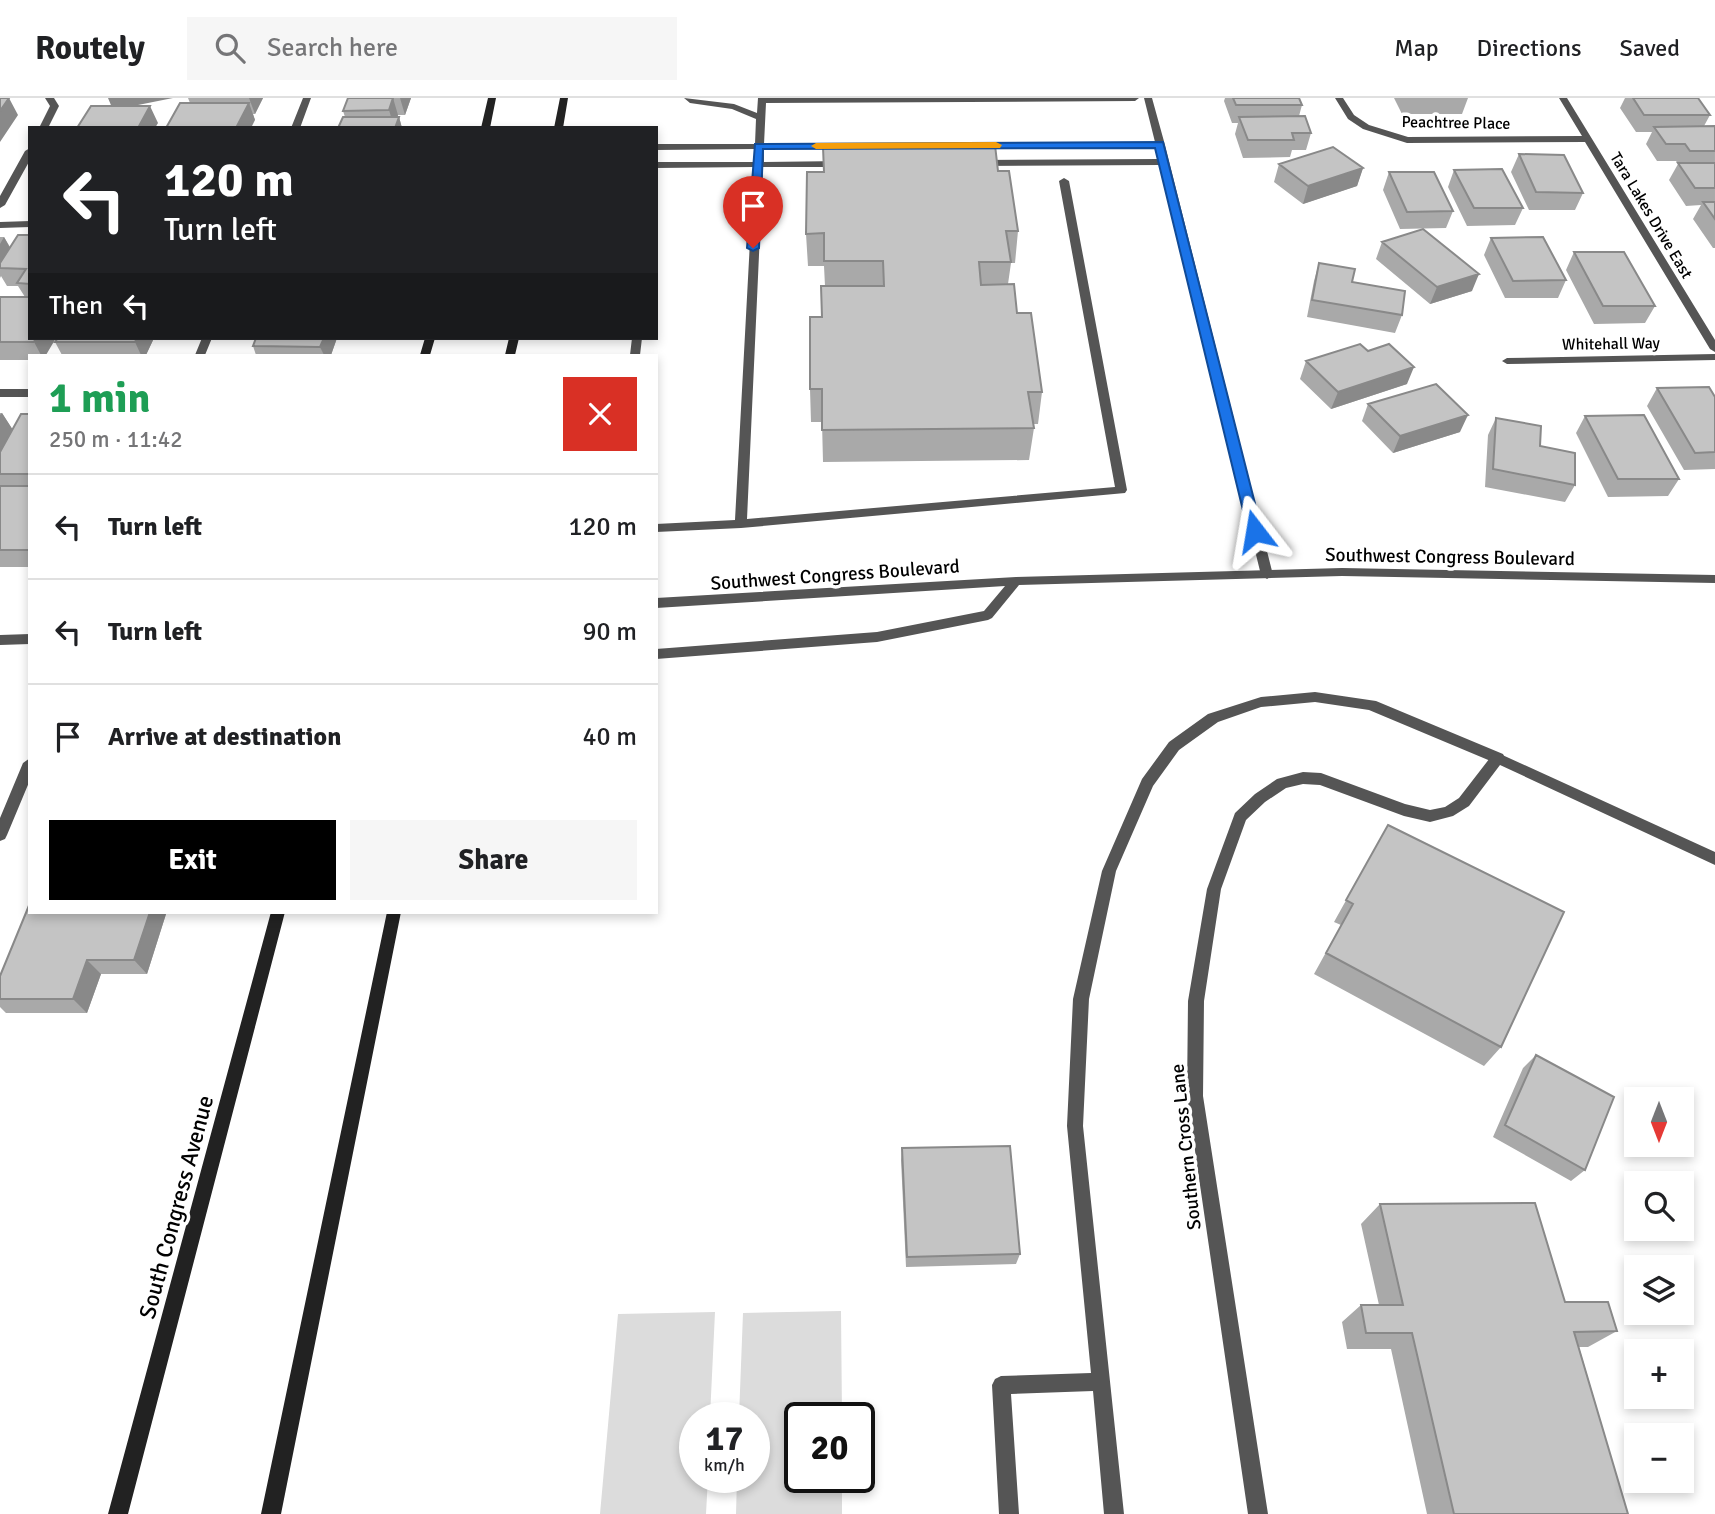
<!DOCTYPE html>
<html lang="en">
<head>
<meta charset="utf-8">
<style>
  body { margin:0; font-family:Signika,sans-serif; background:#f6f6f6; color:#202124; height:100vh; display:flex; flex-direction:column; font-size:26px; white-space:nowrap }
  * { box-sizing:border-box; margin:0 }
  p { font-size:23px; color:#757577 }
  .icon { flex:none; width:38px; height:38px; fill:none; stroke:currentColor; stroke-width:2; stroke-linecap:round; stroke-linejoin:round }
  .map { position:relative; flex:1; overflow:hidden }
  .panel { position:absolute; left:28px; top:256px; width:630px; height:560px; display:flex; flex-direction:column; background:#fff; border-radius:0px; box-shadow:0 4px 10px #0003 }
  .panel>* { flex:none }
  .top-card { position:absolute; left:28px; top:28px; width:630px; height:214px; border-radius:0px; box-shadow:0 4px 10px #0003; background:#202124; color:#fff; overflow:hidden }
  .needle { width:46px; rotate:180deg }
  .controls { position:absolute; left:1624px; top:989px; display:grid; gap:14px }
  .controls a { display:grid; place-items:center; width:70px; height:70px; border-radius:0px; background:#fff; box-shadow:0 4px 10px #0003; font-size:35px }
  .speed { position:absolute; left:679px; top:1304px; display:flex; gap:14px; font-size:35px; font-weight:700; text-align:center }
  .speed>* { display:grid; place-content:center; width:91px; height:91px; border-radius:50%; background:#fff; box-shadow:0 4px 10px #0003; line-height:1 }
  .speed small { font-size:18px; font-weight:400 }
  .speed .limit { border:4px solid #111; border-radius:10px; background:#fff; color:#111 }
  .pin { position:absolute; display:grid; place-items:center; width:60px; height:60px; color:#fff; margin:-72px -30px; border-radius:50% 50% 50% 0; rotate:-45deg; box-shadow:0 0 7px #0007 }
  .pin .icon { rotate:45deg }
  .me { position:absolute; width:77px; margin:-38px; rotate:346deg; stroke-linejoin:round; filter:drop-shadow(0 0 5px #0008) }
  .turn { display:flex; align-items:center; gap:24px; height:147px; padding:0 21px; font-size:32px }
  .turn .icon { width:91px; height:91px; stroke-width:2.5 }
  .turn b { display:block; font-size:49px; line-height:60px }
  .then { display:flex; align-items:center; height:66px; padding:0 21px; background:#0003; gap:14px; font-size:26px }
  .round { display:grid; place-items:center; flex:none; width:74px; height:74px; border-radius:0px; background:#f6f6f6 }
  .head { display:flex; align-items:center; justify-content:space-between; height:119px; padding:0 21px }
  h1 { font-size:42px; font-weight:800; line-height:52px; color:#1e9e55 }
  .cta { display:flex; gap:14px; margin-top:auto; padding:14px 21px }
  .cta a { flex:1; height:80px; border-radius:0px; background:#000; color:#fff; font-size:28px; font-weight:800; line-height:80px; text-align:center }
  .cta a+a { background:#f6f6f6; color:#202124 }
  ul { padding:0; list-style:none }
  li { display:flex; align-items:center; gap:21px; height:105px; padding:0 21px; border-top:2px solid #e0e0e0 }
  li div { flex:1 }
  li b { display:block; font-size:26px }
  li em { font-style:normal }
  header { display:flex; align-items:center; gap:42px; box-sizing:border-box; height:98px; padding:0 35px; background:#fff; border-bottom:2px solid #e0e0e0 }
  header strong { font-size:33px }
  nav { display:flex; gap:38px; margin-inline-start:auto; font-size:24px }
  .search { width:490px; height:63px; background:#f6f6f6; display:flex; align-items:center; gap:18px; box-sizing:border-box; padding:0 24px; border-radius:0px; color:#757577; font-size:26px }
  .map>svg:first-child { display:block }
</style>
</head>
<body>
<header>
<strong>Routely</strong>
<div class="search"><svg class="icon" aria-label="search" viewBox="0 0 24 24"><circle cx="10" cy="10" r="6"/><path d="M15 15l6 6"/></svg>Search here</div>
<nav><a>Map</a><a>Directions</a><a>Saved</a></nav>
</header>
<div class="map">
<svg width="1715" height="1416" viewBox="0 0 1715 1416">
  <rect width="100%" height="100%" fill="#fff"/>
  <!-- green -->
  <path fill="#dcdcdc" d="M841,1213L842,1319L800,1320V1379H842V1416H736L737,1379H754V1320L739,1319L743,1215Z
    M715,1214L710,1319L695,1320V1379H708L706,1416H600L618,1216Z"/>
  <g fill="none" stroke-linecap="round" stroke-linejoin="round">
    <!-- lane -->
    <path fill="#555" fill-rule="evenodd" d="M684,0L734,6L757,15L758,0H1139L1135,3L766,5L764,46L924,45L929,48L924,51H764V64L843,63L848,66L843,69H763L747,421L1115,389L1059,83L1064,80L1069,83L1127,392L1125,395L741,430L656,434V426L735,422L754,69L656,70V64H754L755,51L656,52V46H755L756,21L732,11L690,5Z
      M1144,0H1152L1165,47L1273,477L1267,481L1261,477L1160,67L979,68L974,65L979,62L1159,61L1156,50H976L971,47L976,44H1155Z
      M632,240H642L640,257H630Z
      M1315,594L1376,603L1503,656L1505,660L1503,664H1493L1369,612L1315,604L1261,609L1218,624L1179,652L1153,688L1116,773L1089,901L1083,1028L1124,1416H1104L1093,1293L1011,1296L1019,1416H999L992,1287L995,1281L1001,1278L1091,1275L1067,1028L1073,901L1102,773L1142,681L1169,644L1208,616L1261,599Z"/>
    <!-- street -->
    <path fill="#555" fill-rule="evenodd" d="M45,0H54L59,8L48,30H39L50,8Z
      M303,0H311L300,30H291Z
      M1335,0H1343L1354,17L1369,27L1408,39L1582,38L1559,0H1567L1715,242V254L1710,251L1585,44L1407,45L1363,31L1348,21Z
      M30,50V62L5,107L0,110V98L25,53Z
      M30,123V129L0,130V124Z
      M202,240H212L205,257H195Z
      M1715,256V262L1507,266L1502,263L1507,260Z
      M0,291H30V299H0Z
      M1342,470L1715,477V485L1342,478L1019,487L992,520L988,522L877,544L656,561V551L877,534L984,513L1005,488L656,510V500L1016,479Z
      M30,536V546L0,547V537Z
      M1498,655L1715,754V767L1500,667L1469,708L1453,718L1430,724L1404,718L1320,687L1303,686L1286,690L1265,704L1246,722L1221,791L1204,903L1203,998L1268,1416H1248L1187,998L1188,903L1207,791L1235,715L1255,696L1277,681L1303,674L1321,675L1405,706L1430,712L1445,709L1459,700L1493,656Z
      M30,660V682L7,737L5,741L0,743V720L23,665Z"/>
    <!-- secondary -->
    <path fill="#222" fill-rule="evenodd" d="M488,0H496L490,30H481Z
      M560,0H568L563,30H554Z
      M425,240H435L430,257H420Z
      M509,240H519L515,257H505Z
      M271,814H285L128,1416H108Z
      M387,814H401L281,1416H261Z"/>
  </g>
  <!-- wall -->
  <path fill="#a9a9a9" d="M188,0H263L255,16H253L255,22L190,5Z
    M348,0H411L405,17H398L397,19H399L402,30H338L345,19L343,13Z
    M1225,0H1299L1302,7L1299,18L1311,35L1306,52H1292L1290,59L1243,60L1235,36L1238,25H1232L1224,3Z
    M1394,0H1468L1462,16H1402Z
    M1625,0H1698L1710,17L1704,28H1715V150H1713L1693,121L1701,107L1686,108L1669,82L1678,66L1676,63H1657L1646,46L1652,34H1636L1620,10Z
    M1519,56L1583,95L1575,112H1529L1511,74Z
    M1279,66L1363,70L1357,88L1303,106L1274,84Z
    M1454,72L1523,110L1515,127L1467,128L1448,89Z
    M998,73L1018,133L1015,165H1011L1008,186L1042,294L1038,326H1033L1034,330L1029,362L823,364L822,324H811L810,291L822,219L825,188L824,168H808L806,136Z
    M1389,74L1453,113L1446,130L1400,131L1383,92Z
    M30,137V240L46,257H30V262H0V199H25L18,188H7L1,178L0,180V139H4L10,149Z
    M1491,140L1566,182L1558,200H1505L1484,157Z
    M1382,144L1472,193L1430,206L1376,161Z
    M1574,154L1655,208L1645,225L1594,226L1566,172Z
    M1319,165L1352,184L1402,217L1395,235L1307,219L1314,183Z
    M154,240L146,257H62L55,244Z
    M256,240H337L331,257H256L253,248Z
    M1306,263L1407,286L1331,311L1300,281Z
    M1657,290L1715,299V371L1684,372L1647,308Z
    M1368,306L1460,334L1393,355L1362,323Z
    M0,315H2L12,331L30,316V469H0Z
    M1585,318L1679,381L1668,398L1608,399L1576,335Z
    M1496,320L1540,348L1575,387L1565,404L1485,389L1488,337Z
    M1388,727L1501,949L1484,968L1314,876L1341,827L1334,824Z
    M30,814H164L166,816L147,876H101L87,915H6L0,909V878Z
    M1536,957L1585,1072L1571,1083L1493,1039L1523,970Z
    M902,1050L1020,1156L1016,1166L906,1169L901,1062Z
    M1380,1106L1565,1204L1617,1233L1588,1249H1579L1628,1416H1427L1391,1251H1347L1342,1224L1361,1207H1379L1361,1126Z"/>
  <!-- shaded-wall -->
  <path fill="#898989" d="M9,0L18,17L0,44V13Z
    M108,0H173L113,12Z
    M249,0H263L255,16Z
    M393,0L398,17L394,29L389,12Z
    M400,0H411L405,17Z
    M249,5L255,22L251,30H236Z
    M150,8L158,25L155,30H138Z
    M399,19L402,30H395Z
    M1363,70L1357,88L1303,106L1308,88Z
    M4,139L14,157L0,170V146Z
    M1479,176L1472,193L1430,206L1437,189Z
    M36,240H56L46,257H41L34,244Z
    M137,240H154L146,257H141L135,244Z
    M324,240H337L331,257H324L320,249Z
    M1414,269L1407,286L1331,311L1338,294Z
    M2,315L13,332L0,356V317Z
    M1468,317L1460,334L1393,355L1400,338Z
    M150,814H164L166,816L147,876L134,862Z
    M87,862L101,876L87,915L73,901Z"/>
  <!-- building -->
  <path fill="#c4c4c4" stroke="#898989" stroke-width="2" d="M0,0H9L0,13Z
    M348,0H393L389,12L343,13Z
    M1233,0H1299L1302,7H1236Z
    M1633,0H1698L1710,17H1644Z
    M180,5H249L236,30H166Z
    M91,8H150L138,30H77Z
    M1305,18L1311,35H1292L1294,42H1248L1239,19Z
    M343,19H399L395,30H338Z
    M1715,28V53H1690L1685,46H1666L1654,29Z
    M995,47L998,73H1009L1018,133H1006L1011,164H979L981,187L1014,186L1017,215H1031L1042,294H1028L1034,330L822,332V291H810V219H822L821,188H884L883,163H824V135L806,136L807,74H824L823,49Z
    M1333,49L1363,70L1308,88L1279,66Z
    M1519,56L1564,57L1583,95L1536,94Z
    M1678,65H1715V90H1695Z
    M1502,71L1523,110H1474L1454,72Z
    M1389,74H1434L1453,113L1407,114Z
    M1703,104H1715V121Z
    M1423,131L1479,176L1437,189L1382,144Z
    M18,137H30V186L17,185L26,171L0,170V165Z
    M1543,139L1566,182L1513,183L1491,140Z
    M1574,154H1624L1655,208H1603Z
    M1319,165L1355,171L1352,184L1405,193L1402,217L1312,202Z
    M0,199H30V240H36L34,244H0Z
    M58,240H137L135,244H55Z
    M256,240H324L320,249L253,248Z
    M1360,246L1368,253L1389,246L1414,269L1338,294L1306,263Z
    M1436,286L1468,317L1400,338L1368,306Z
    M1709,289L1715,299V354L1695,355L1657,290Z
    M21,316H30V376H0V354Z
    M1644,317L1679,381H1618L1585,318Z
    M1496,320L1541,328L1540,348L1575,355V387L1493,371Z
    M0,388H30V452H0Z
    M1388,727L1564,814L1501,949L1326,855L1353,806L1346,802Z
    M30,805V814H150L134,862H87L73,901H0V878Z
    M1536,957L1614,999L1585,1072L1505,1027Z
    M1010,1048L1020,1156L907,1159L902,1050Z
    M1535,1105L1565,1204H1608L1617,1233L1574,1234L1628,1416H1454L1412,1235H1366L1361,1207H1403L1380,1106Z"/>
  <!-- route -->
  <path fill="#1a73e8" stroke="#114b97" stroke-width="2" d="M1163,44L1262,433L1255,437L1248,433L1155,50L763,51L759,150L753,153L747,150L755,46Z"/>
  <!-- slow -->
  <path fill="#f59e0b" d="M996,44L1002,47L1000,50L816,51L811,48L816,45Z"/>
  <g text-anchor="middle" stroke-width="7" stroke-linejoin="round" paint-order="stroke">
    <!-- far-street labels -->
    <g font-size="16" fill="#000" stroke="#fff">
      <text transform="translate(1456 24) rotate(1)" y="6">Peachtree Place</text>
      <text transform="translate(1652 117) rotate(59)" y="6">Tara Lakes Drive East</text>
      <text transform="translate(1611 245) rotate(-1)" y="6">Whitehall Way</text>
    </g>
    <!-- street labels -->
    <g font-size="19" fill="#000" stroke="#fff">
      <text transform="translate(1450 458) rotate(1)" y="7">Southwest Congress Boulevard</text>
      <text transform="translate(835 476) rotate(-4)" y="7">Southwest Congress Boulevard</text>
      <text transform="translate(1185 1049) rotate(-96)" y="7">Southern Cross Lane</text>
    </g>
    <!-- near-street labels -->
    <g font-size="23" fill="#000" stroke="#fff">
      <text transform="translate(176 1109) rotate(-75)" y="8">South Congress Avenue</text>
    </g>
  </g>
</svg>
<div class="controls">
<a><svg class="needle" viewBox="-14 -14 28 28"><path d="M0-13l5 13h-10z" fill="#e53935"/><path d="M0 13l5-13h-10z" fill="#757577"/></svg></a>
<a><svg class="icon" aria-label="search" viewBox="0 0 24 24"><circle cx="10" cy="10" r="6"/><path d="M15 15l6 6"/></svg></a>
<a><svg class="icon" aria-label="layers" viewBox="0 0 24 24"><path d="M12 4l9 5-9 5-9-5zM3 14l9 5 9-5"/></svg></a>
<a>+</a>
<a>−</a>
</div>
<div class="speed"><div>17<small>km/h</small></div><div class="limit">20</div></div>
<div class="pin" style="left:753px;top:150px;background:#d93025"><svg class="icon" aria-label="arrive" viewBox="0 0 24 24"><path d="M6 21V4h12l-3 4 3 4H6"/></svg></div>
<svg class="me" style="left:1255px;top:433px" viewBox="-20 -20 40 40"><path d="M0-17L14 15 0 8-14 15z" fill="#1a73e8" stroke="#fff" stroke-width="4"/></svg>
<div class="top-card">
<div class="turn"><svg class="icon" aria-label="left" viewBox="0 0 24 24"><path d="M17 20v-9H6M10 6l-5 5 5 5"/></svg><div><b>120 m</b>Turn left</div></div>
<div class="then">Then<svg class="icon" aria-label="left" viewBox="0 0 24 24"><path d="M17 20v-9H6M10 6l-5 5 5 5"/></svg></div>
</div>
<section class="panel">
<div class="head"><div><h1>1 min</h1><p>250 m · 11:42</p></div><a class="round" style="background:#d93025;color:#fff"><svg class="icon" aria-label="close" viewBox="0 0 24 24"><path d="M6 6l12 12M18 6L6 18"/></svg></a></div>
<ul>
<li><svg class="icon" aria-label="left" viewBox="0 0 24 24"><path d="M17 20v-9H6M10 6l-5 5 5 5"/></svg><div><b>Turn left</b></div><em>120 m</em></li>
<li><svg class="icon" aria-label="left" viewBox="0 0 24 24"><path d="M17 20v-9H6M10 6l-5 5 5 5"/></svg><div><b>Turn left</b></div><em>90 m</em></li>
<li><svg class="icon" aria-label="arrive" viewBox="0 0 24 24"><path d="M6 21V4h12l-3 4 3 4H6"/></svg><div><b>Arrive at destination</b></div><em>40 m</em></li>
</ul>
<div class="cta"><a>Exit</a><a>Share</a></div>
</section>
</div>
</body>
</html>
